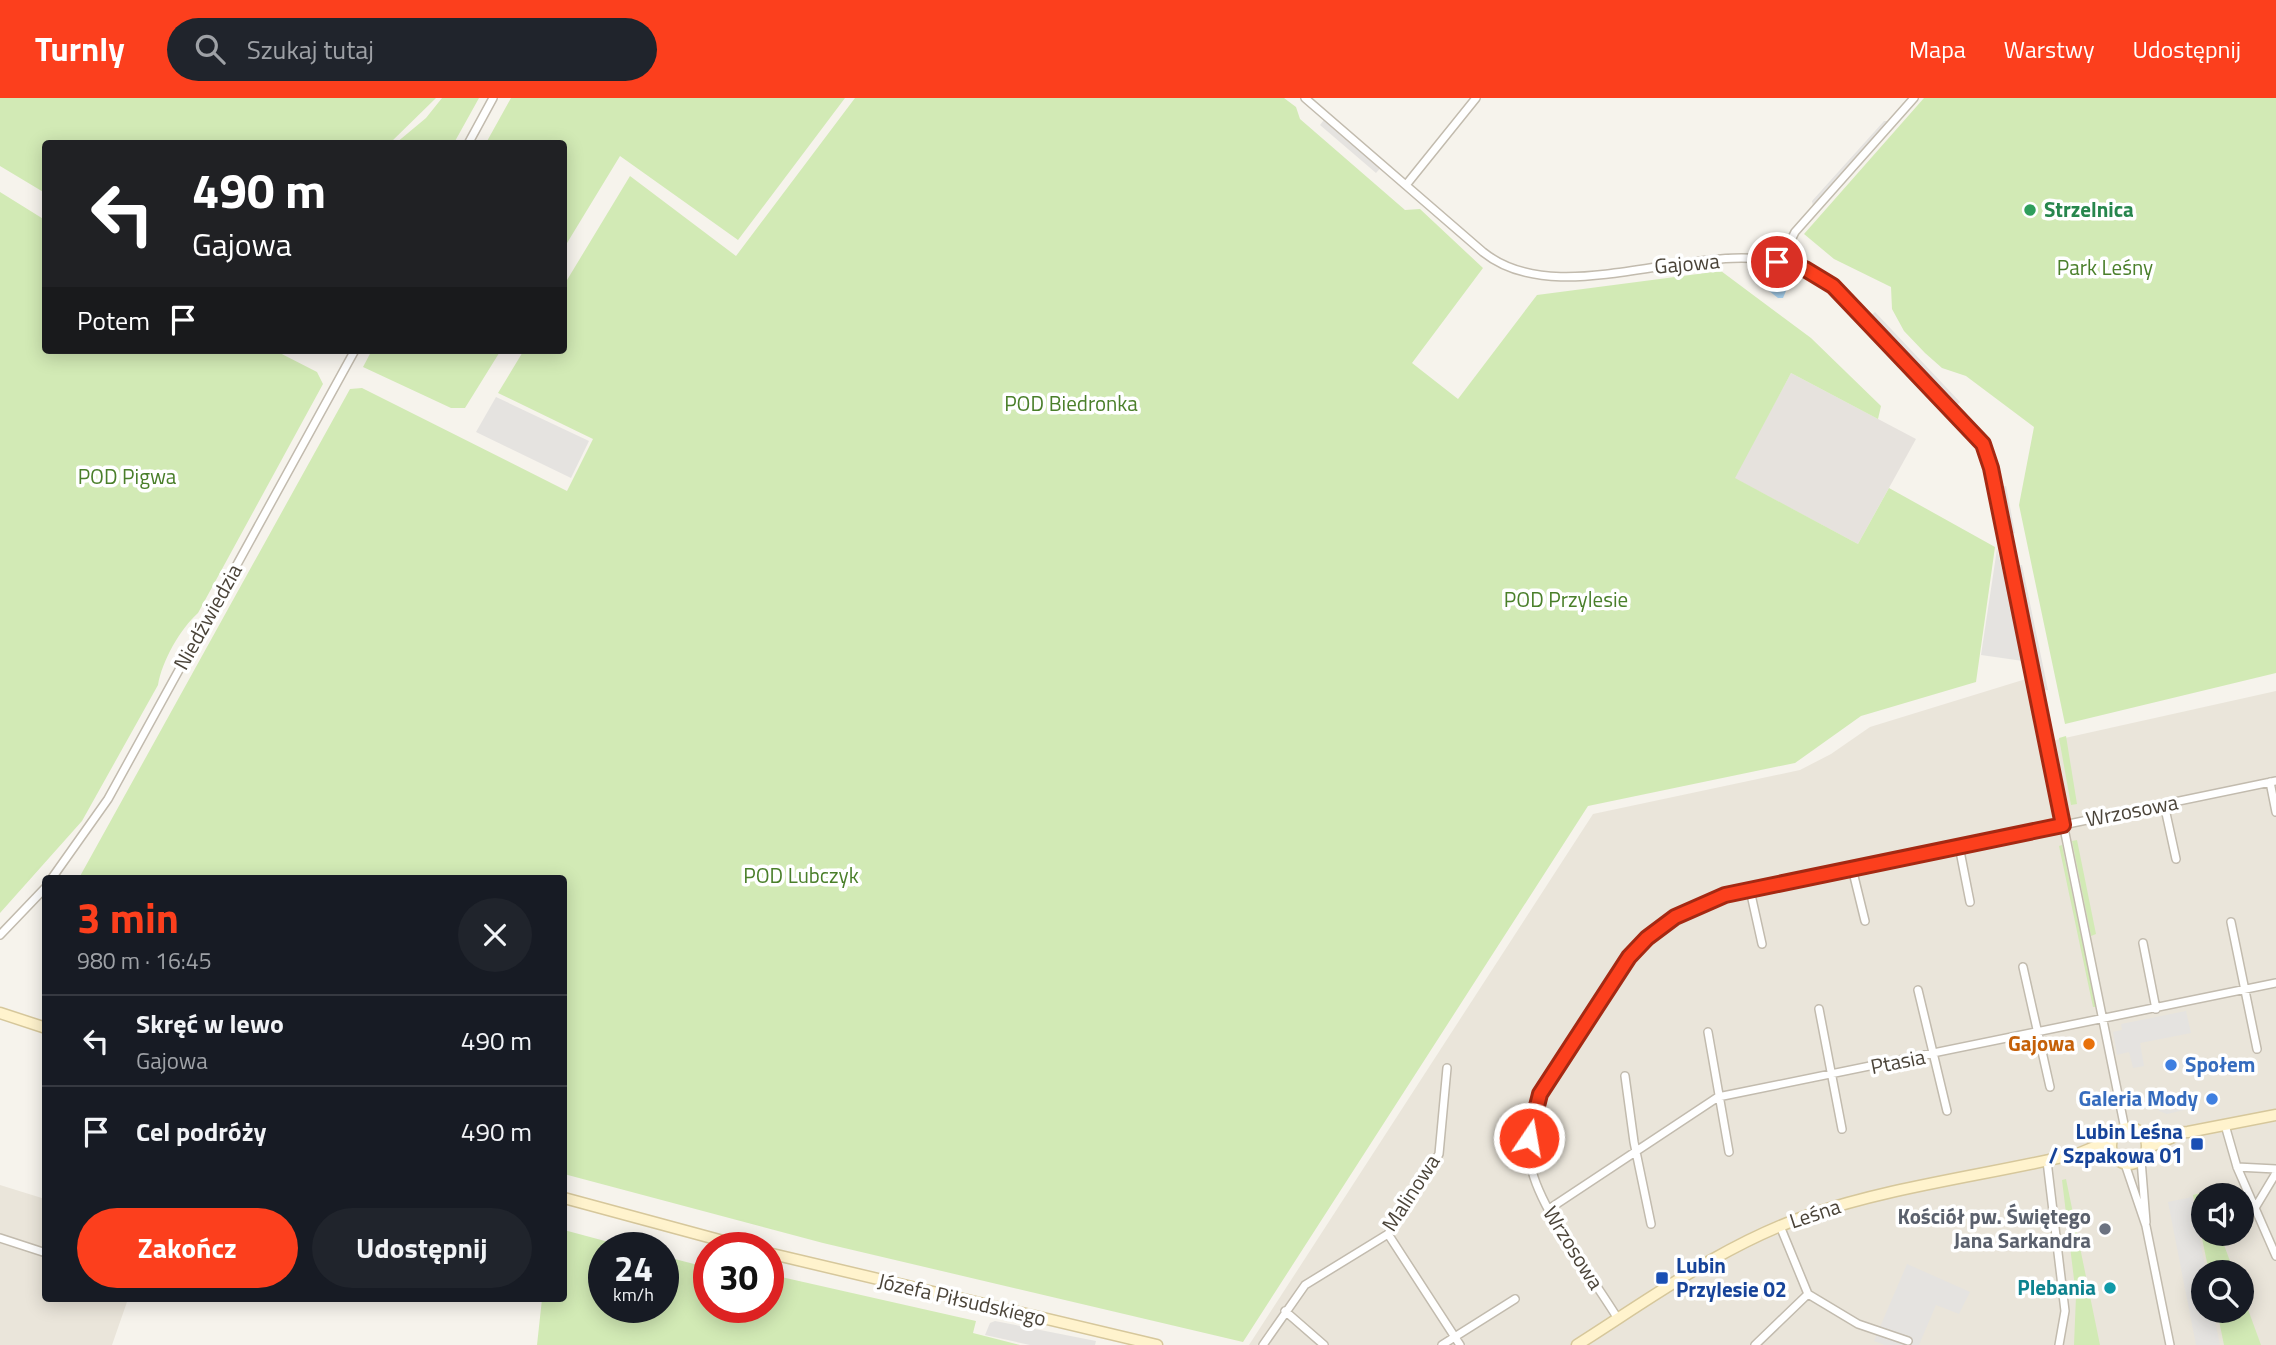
<!DOCTYPE html>
<html lang="pl">
<head>
<meta charset="utf-8">
<style>
  body { margin:0; font-family:"Titillium Web",sans-serif; background:#20242c; color:#f1f3f6; height:100vh; display:flex; flex-direction:column; font-size:26px; white-space:nowrap }
  * { box-sizing:border-box; margin:0 }
  p { font-size:23px; color:#9ea1a6 }
  .icon { flex:none; width:38px; height:38px; fill:none; stroke:currentColor; stroke-width:2; stroke-linecap:round; stroke-linejoin:round }
  .map { position:relative; flex:1; overflow:hidden }
  .drawer { position:absolute; left:42px; top:777px; width:525px; height:427px; display:flex; flex-direction:column; background:#171b24; border-radius:7px; box-shadow:0 4px 18px #0003 }
  .drawer>* { flex:none }
  .guide { position:absolute; left:42px; top:42px; width:525px; height:214px; border-radius:7px; box-shadow:0 4px 18px #0003; background:#202124; color:#fff; overflow:hidden }
  .buttons { position:absolute; left:2191px; top:1085px; display:grid; gap:14px }
  .buttons a { display:grid; place-items:center; width:63px; height:63px; border-radius:50%; background:#171b24; box-shadow:0 4px 18px #0003; font-size:35px }
  .speed { position:absolute; left:588px; top:1134px; display:flex; gap:14px; font-size:35px; font-weight:700; text-align:center }
  .speed>* { display:grid; place-content:center; width:91px; height:91px; border-radius:50%; background:#171b24; box-shadow:0 4px 18px #0003; line-height:1 }
  .speed small { font-size:18px; font-weight:400 }
  .speed .limit { border:10px solid #d22; background:#fff; color:#111 }
  .pin { position:absolute; display:grid; place-items:center; width:60px; height:60px; color:#fff; margin:-30px; border:4px solid #fff; border-radius:50%; box-shadow:0 2px 7px #0007 }
  .me { position:absolute; width:77px; margin:-38px; rotate:12deg; stroke-linejoin:round; filter:drop-shadow(0 0 5px #0008) }
  .turn { display:flex; align-items:center; gap:24px; height:147px; padding:0 35px; font-size:32px }
  .turn .icon { width:91px; height:91px; stroke-width:2.5 }
  .turn b { display:block; font-size:49px; line-height:60px }
  .then { display:flex; align-items:center; height:66px; padding:0 35px; background:#0003; gap:14px; font-size:26px }
  .round { display:grid; place-items:center; flex:none; width:74px; height:74px; border-radius:37px; background:#20242c }
  .summary { display:flex; align-items:center; justify-content:space-between; height:119px; padding:0 35px }
  h1 { font-size:42px; font-weight:700; line-height:52px; color:#fc3f1d }
  .action { display:flex; gap:14px; margin-top:auto; padding:14px 35px }
  .action a { flex:1; height:80px; border-radius:42px; background:#fc3f1d; color:#fff; font-size:28px; font-weight:700; line-height:80px; text-align:center }
  .action a+a { background:#20242c; color:#f1f3f6 }
  ul { padding:0; list-style:none }
  li { display:flex; align-items:center; gap:21px; height:91px; padding:0 35px; border-top:2px solid #363941 }
  li div { flex:1 }
  li b { display:block; font-size:26px }
  li em { font-style:normal }
  header { display:flex; align-items:center; gap:42px; box-sizing:border-box; height:98px; padding:0 35px; background:#fc3f1d; color:#fff }
  header strong { font-size:33px }
  nav { display:flex; gap:38px; margin-inline-start:auto; font-size:24px }
  .search { width:490px; height:63px; background:#20242c; display:flex; align-items:center; gap:18px; box-sizing:border-box; padding:0 24px; border-radius:38px; color:#9ea1a6; font-size:26px }
  .map>svg:first-child { display:block }
</style>
</head>
<body>
<header>
<strong>Turnly</strong>
<div class="search"><svg class="icon" aria-label="search" viewBox="0 0 24 24"><circle cx="10" cy="10" r="6"/><path d="M15 15l6 6"/></svg>Szukaj tutaj</div>
<nav><a>Mapa</a><a>Warstwy</a><a>Udostępnij</a></nav>
</header>
<div class="map">
<svg width="2276" height="1247" viewBox="0 0 2276 1247">
  <rect width="100%" height="100%" fill="#f6f3ec"/>
  <!-- residential -->
  <path fill="#eae5da" fill-rule="evenodd" d="M2026,581L2038,646L2276,593V1247H1249L1593,716L1800,672L1831,656L1870,629ZM2203,1097H2242V1136H2203ZM2203,1174H2242V1213H2203Z
    M0,1087L45,1101L46,1200L128,1201L112,1247H0Z"/>
  <!-- industrial -->
  <path fill="#e6e2dd" d="M1791,275L1916,341L1858,446L1734,380Z"/>
  <!-- green -->
  <path fill="#d2eab5" d="M0,0H436L390,45L46,46L45,95L0,68Z
    M442,0H479L454,45H396L426,20Z
    M511,0H845L738,142L620,58L564,150V46L486,45Z
    M855,0H1284L1296,9L1300,21L1405,112L1420,111L1483,170L1412,265L1458,301L1537,197L1721,173L1811,240L1881,308L1878,321L1791,275L1735,380L1858,446L1889,390L1995,449L1976,584L1861,618L1795,665L1588,708L1243,1244L823,1145L564,1076V780H79L350,291L362,290L567,393L593,341L498,295L524,252H564V187L630,78L736,158Z
    M1924,0H2276V575L2065,626L2019,407L2034,329L1966,278L1942,270L1925,255L1904,233L1892,211L1891,189L1834,161L1804,136Z
    M0,94L45,122L46,252H274L317,274L323,286L198,515C180,531 162,563 158,587L82,723L0,815Z
    M372,252H501L465,310H451L363,269Z
    M2066,638L2077,706L2071,707L2059,640Z
    M2077,742L2096,836L2091,838L2072,743Z
    M2062,747L2096,909H2093L2059,748Z
    M2066,1081L2100,1247H2074L2076,1198L2062,1082Z
    M2213,1092V1097H2203V1136H2220L2234,1174H2209L2193,1097Z
    M564,1132L631,1150H604V1209H663V1158L698,1167L701,1161L709,1162V1209H768V1176L976,1223L973,1235L1020,1247H537L542,1201L564,1200Z
    M2242,1195L2261,1247H2224L2217,1213H2242Z"/>
  <!-- parking -->
  <path fill="#e5e3e0" d="M1327,18L1383,67L1376,75L1320,27Z
    M1884,23H1889L1813,108L1812,103Z
    M1875,214L1960,304L1952,312L1866,222Z
    M496,299L589,343L571,380L476,334Z
    M2006,388L2015,435L2004,438L1995,390Z
    M1997,451L2012,510L2019,509L2011,469L2022,467L2048,592L2036,594L2030,564L1981,557Z
    M2186,913L2191,935L2140,945L2144,968L2133,970L2129,954L2117,957L2113,934L2122,932L2121,926Z
    M2194,993L2197,1009L2167,1016L2159,1013L2157,1001Z
    M2192,1099L2206,1174H2203V1213H2213L2220,1247H2196L2168,1104Z
    M1907,1166L1970,1194L1959,1216L1936,1207L1919,1247H1885L1874,1243Z
    M995,1223L1096,1243L1095,1247H1030L985,1237L990,1225Z"/>
  <!-- water -->
  <path fill="#a9d4f2" d="M1758,176L1791,181L1783,200H1778L1754,181Z"/>
  <g fill="none" stroke-linecap="round" stroke-linejoin="round">
    <!-- street casing -->
    <g stroke="#c2bbae" stroke-width="10">
      <path id="street" d="M1305,0L1483,154C1564,219 1708,131 1805,171C1842,186 1868,223 1895,252C1922,280 1950,307 1976,337L1983,346L1991,370L2125,1031
        M468,46L493,0
        M1406,87L1476,0
        M1780,164L1795,134L1914,0
        M2270,684L2276,714
        M2164,706L2176,761
        M1959,748L1970,804
        M1852,770L1865,823
        M52,780L108,701L355,252
        M1750,792L1762,846
        M2231,824L2257,951
        M0,837L46,789
        M2143,845L2156,911
        M2023,869L2050,989
        M1918,892L1947,1013
        M1819,911L1842,1031
        M1708,934L1729,1054
        M1625,978L1634,1044L1651,1126
        M2225,1027L2237,1069L2276,1158
        M2141,1062L2146,1124
        M2047,1063L2065,1213L2059,1247
        M2125,1066L2146,1128L2170,1247
        M2237,1069L2276,1071
        M2255,1110L2276,1075
        M1549,1111L1718,999L2276,885
        M1388,1136L1460,1247
        M0,1140L46,1155
        M1808,1196L1858,1226L1908,1243
        M1285,1213L1324,1247
        M1618,1221C1594,1181 1539,1111 1531,1068C1527,1049 1528,1029 1535,1010C1546,976 1619,865 1646,841C1669,820 1696,807 1725,797L2276,683
        M1263,1247L1305,1187L1388,1136L1439,1056L1447,970
        M1442,1247L1515,1201
        M1755,1247L1808,1196L1780,1128"/>
    </g>
    <!-- secondary casing -->
    <g stroke="#d6c79b" stroke-width="13">
      <path id="secondary" d="M0,915L46,930
        M2111 1048a18 18 0 1 1 36 0a18 18 0 1 1-36 0Z
        M2143,1037L2188,1034L2276,1017
        M2147,1050L2178,1037
        M2080,1055L2112,1042
        M564,1100L749,1150
        M768,1155L1157,1247
        M1577,1247C1651,1200 1726,1145 1809,1117C1893,1088 1993,1076 2080,1055L2113,1056"/>
    </g>
    <!-- street -->
    <use href="#street" stroke="#fff" stroke-width="7"/>
    <!-- secondary -->
    <use href="#secondary" stroke="#fff3cd" stroke-width="10"/>
  </g>
  <g fill="none" stroke-linecap="round" stroke-linejoin="round">
    <!-- route casing -->
    <g stroke="#a42913" stroke-width="18">
      <path id="route" d="M1529,1040L1540,996L1629,859L1647,840L1675,819L1725,797L2063,727L1991,370L1983,346L1833,188L1805,171L1777,164"/>
    </g>
    <!-- route -->
    <use href="#route" stroke="#fc3f1d" stroke-width="12"/>
  </g>
  <!-- markers -->
  <circle fill="#2e9e5b" stroke="#fff" stroke-width="2.5" cx="2030" cy="112" r="7"/>
  <circle fill="#e8710a" stroke="#fff" stroke-width="2.5" cx="2089" cy="946" r="7"/>
  <g fill="#3f7fe0" stroke="#fff" stroke-width="2.5">
    <circle cx="2171" cy="967" r="7"/>
    <circle cx="2212" cy="1001" r="7"/>
  </g>
  <g fill="#1a4fb4" stroke="#fff" stroke-width="2.5">
    <rect x="2190" y="1039" width="14" height="14" rx="3.5"/>
    <rect x="1655" y="1173" width="14" height="14" rx="3.5"/>
  </g>
  <circle fill="#6b7280" stroke="#fff" stroke-width="2.5" cx="2105" cy="1131" r="7"/>
  <circle fill="#0f9aa8" stroke="#fff" stroke-width="2.5" cx="2110" cy="1190" r="7"/>
  <g text-anchor="middle" stroke-width="7" stroke-linejoin="round" paint-order="stroke">
    <!-- leisure labels -->
    <g font-size="21" font-weight="bold" fill="#27864d" stroke="#fff" text-anchor="start">
      <text x="2044" y="119">Strzelnica</text>
    </g>
    <!-- street labels -->
    <g font-size="21" fill="#4b4439" stroke="#fff">
      <text transform="translate(1687 166) rotate(-5)" y="7">Gajowa</text>
      <text transform="translate(208 519) rotate(-61)" y="7">Niedźwiedzia</text>
      <text transform="translate(2132 713) rotate(-11)" y="7">Wrzosowa</text>
      <text transform="translate(1898 964) rotate(-11)" y="7">Ptasia</text>
      <text transform="translate(1411 1095) rotate(-57)" y="7">Malinowa</text>
      <text transform="translate(1815 1116) rotate(-18)" y="7">Leśna</text>
      <text transform="translate(1573 1150) rotate(58)" y="7">Wrzosowa</text>
      <text transform="translate(962 1202) rotate(13)" y="7">Józefa Piłsudskiego</text>
    </g>
    <!-- park labels -->
    <g font-size="21" fill="#4a7f2a" stroke="#fff">
      <text x="2105" y="177">Park Leśny</text>
      <text x="1071" y="313">POD Biedronka</text>
      <text x="127" y="386">POD Pigwa</text>
      <text x="1566" y="509">POD Przylesie</text>
      <text x="801" y="785">POD Lubczyk</text>
    </g>
    <!-- food labels -->
    <g font-size="21" font-weight="bold" fill="#c56008" stroke="#fff" text-anchor="end">
      <text x="2075" y="953">Gajowa</text>
    </g>
    <!-- shop labels -->
    <g font-size="21" font-weight="bold" fill="#366cbe" stroke="#fff" text-anchor="start">
      <text x="2185" y="974">Społem</text>
      <text x="2198" y="1008" text-anchor="end">Galeria Mody</text>
    </g>
    <!-- transit labels -->
    <g font-size="21" font-weight="bold" fill="#164399" stroke="#fff" text-anchor="end">
      <text x="2183" y="1041">Lubin Leśna<tspan x="2183" dy="24">/ Szpakowa 01</tspan></text>
      <text x="1676" y="1175" text-anchor="start">Lubin<tspan x="1676" dy="24">Przylesie 02</tspan></text>
    </g>
    <!-- worship labels -->
    <g font-size="21" font-weight="bold" fill="#5b616d" stroke="#fff" text-anchor="end">
      <text x="2091" y="1126">Kościół pw. Świętego<tspan x="2091" dy="24">Jana Sarkandra</tspan></text>
    </g>
    <!-- culture labels -->
    <g font-size="21" font-weight="bold" fill="#0d838f" stroke="#fff" text-anchor="end">
      <text x="2096" y="1197">Plebania</text>
    </g>
  </g>
</svg>
<div class="buttons">
<a><svg class="icon" aria-label="sound" viewBox="0 0 24 24"><path d="M4 9h4l5-4v14l-5-4H4zM17 9q2 3 0 6"/></svg></a>
<a><svg class="icon" aria-label="search" viewBox="0 0 24 24"><circle cx="10" cy="10" r="6"/><path d="M15 15l6 6"/></svg></a>
</div>
<div class="speed"><div>24<small>km/h</small></div><div class="limit">30</div></div>
<div class="pin" style="left:1777px;top:164px;background:#d93025"><svg class="icon" aria-label="arrive" viewBox="0 0 24 24"><path d="M6 21V4h12l-3 4 3 4H6"/></svg></div>
<svg class="me" style="left:1529px;top:1040px" viewBox="-20 -20 40 40"><circle r="17" fill="#fc3f1d" stroke="#fff" stroke-width="3"/><path d="M0-11L8 9 0 5-8 9z" fill="#fff"/></svg>
<div class="guide">
<div class="turn"><svg class="icon" aria-label="left" viewBox="0 0 24 24"><path d="M17 20v-9H6M10 6l-5 5 5 5"/></svg><div><b>490 m</b>Gajowa</div></div>
<div class="then">Potem<svg class="icon" aria-label="arrive" viewBox="0 0 24 24"><path d="M6 21V4h12l-3 4 3 4H6"/></svg></div>
</div>
<section class="drawer">
<div class="summary"><div><h1>3 min</h1><p>980 m · 16:45</p></div><a class="round"><svg class="icon" aria-label="close" viewBox="0 0 24 24"><path d="M6 6l12 12M18 6L6 18"/></svg></a></div>
<ul>
<li><svg class="icon" aria-label="left" viewBox="0 0 24 24"><path d="M17 20v-9H6M10 6l-5 5 5 5"/></svg><div><b>Skręć w lewo</b><p>Gajowa</p></div><em>490 m</em></li>
<li><svg class="icon" aria-label="arrive" viewBox="0 0 24 24"><path d="M6 21V4h12l-3 4 3 4H6"/></svg><div><b>Cel podróży</b></div><em>490 m</em></li>
</ul>
<div class="action"><a>Zakończ</a><a>Udostępnij</a></div>
</section>
</div>
</body>
</html>
